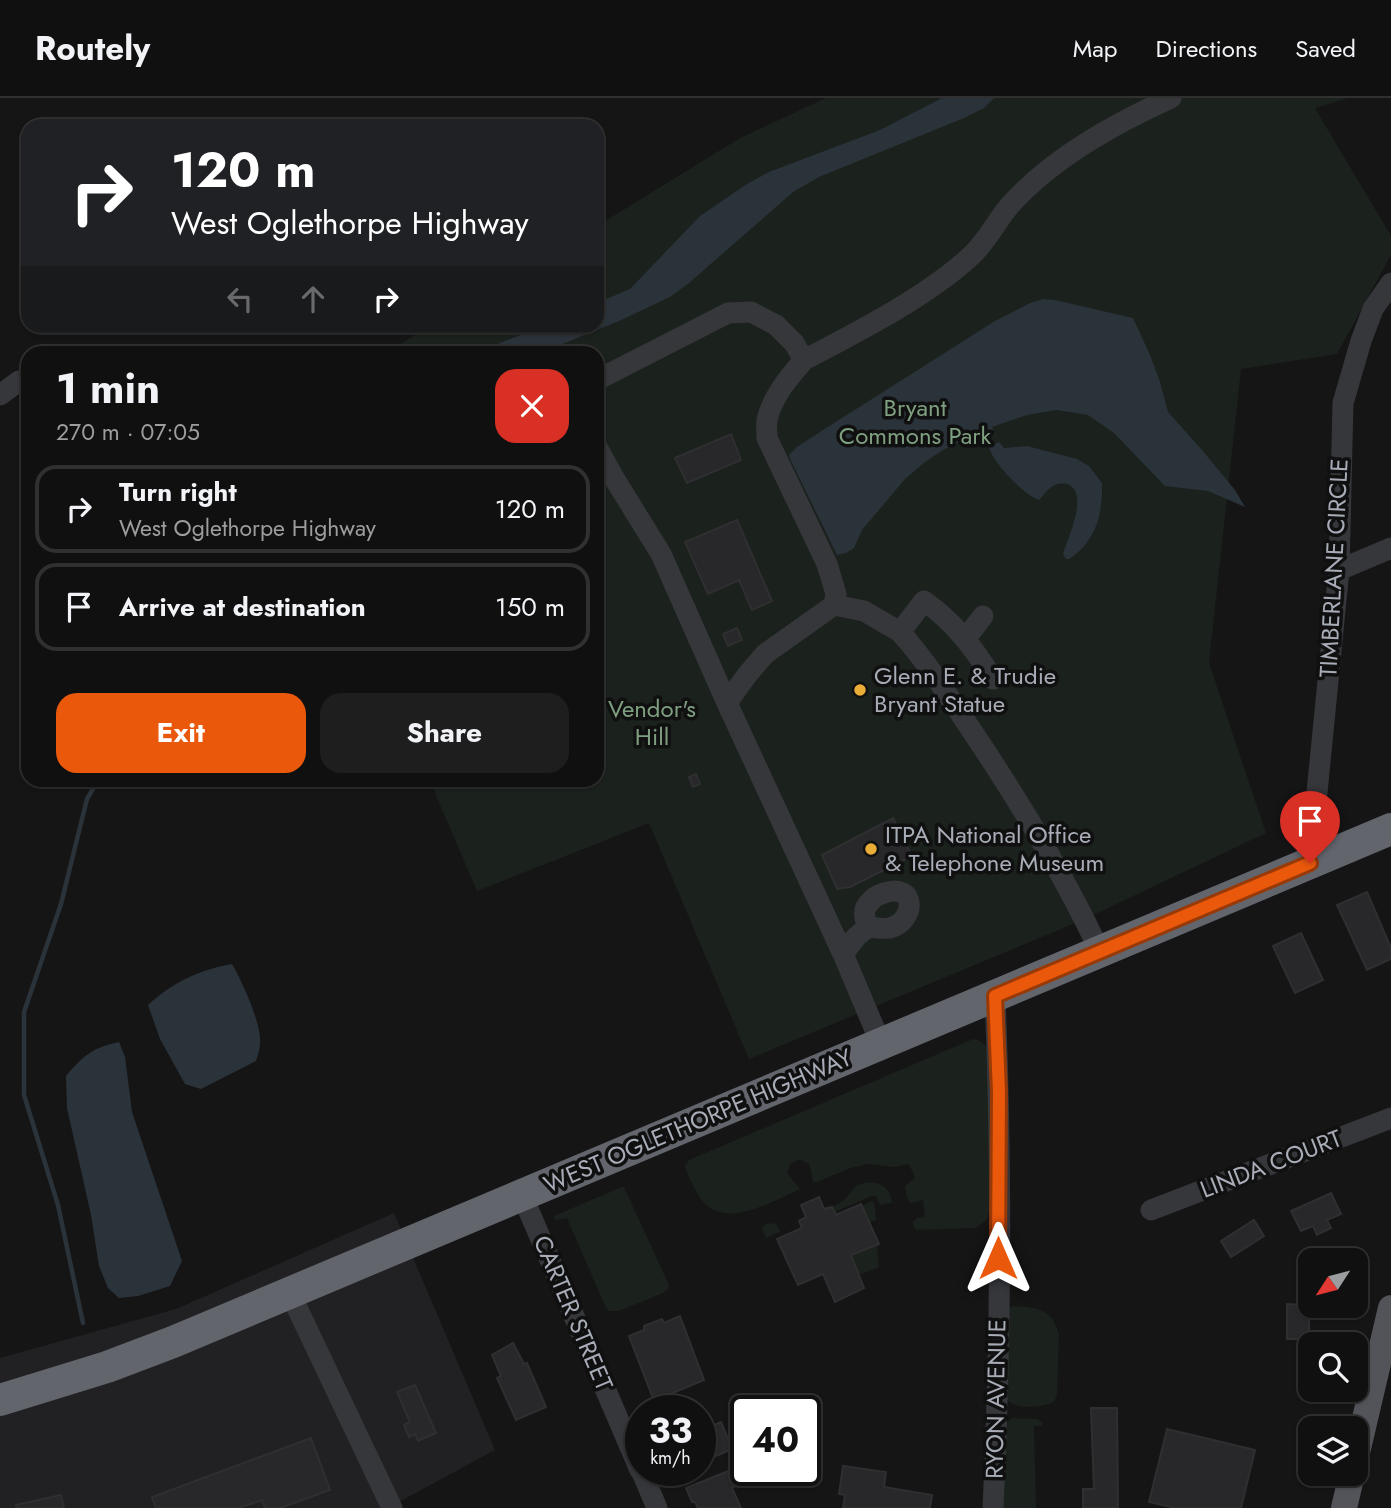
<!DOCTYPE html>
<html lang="en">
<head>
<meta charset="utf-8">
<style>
  body { margin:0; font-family:Jost,sans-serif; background:#1e1e1e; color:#f1f3f6; height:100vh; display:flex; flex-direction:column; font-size:26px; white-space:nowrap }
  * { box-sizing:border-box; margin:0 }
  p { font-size:23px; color:#9c9d9f }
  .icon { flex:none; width:38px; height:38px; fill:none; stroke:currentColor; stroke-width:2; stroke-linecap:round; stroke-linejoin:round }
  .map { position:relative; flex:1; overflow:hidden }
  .sheet { position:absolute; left:21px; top:248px; width:583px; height:441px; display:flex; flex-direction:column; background:#101010; border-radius:21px; box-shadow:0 2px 5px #0004,0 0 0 2px #303030 }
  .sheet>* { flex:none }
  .guide { position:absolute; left:21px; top:21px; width:583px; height:214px; border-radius:21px; box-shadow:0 2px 5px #0004,0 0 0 2px #303030; background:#202124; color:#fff; overflow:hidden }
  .needle { width:46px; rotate:234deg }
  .tools { position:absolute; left:1298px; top:1150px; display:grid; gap:14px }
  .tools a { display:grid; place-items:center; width:70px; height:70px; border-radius:14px; background:#101010; box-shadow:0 2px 5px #0004,0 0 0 2px #303030; font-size:35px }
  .speed { position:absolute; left:625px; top:1297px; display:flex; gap:14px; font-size:35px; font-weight:700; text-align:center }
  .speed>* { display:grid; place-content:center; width:91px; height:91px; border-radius:50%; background:#101010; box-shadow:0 2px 5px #0004,0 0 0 2px #303030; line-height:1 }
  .speed small { font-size:18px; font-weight:400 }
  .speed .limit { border:4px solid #111; border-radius:10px; background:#fff; color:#111 }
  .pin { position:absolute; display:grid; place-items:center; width:60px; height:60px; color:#fff; margin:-72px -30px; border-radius:50% 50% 50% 0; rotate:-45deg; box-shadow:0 0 7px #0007 }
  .pin .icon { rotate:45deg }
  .me { position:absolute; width:77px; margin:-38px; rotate:0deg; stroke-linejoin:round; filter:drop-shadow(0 0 5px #0008) }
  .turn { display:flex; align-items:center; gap:24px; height:147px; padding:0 35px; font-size:32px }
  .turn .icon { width:91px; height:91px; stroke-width:2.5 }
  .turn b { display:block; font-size:49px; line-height:60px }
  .lanes { display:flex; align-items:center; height:66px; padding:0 35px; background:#0003; justify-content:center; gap:35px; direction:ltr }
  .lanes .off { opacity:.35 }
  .round { display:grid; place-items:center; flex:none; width:74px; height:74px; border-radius:21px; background:#1e1e1e }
  .head { display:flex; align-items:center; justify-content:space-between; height:119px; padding:0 35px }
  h1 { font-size:42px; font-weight:700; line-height:52px }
  .primary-button { display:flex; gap:14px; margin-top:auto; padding:14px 35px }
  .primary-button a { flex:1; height:80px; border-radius:21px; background:#ea580c; color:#fff; font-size:28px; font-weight:700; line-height:80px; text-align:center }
  .primary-button a+a { background:#1e1e1e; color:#f1f3f6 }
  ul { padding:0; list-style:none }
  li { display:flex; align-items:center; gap:21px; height:88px; margin:0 14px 10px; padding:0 21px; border:4px solid #303030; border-radius:21px }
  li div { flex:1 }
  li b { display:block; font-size:26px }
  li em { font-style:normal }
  header { display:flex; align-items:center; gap:42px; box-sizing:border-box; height:98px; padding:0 35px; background:#101010; border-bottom:2px solid #303030 }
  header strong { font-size:33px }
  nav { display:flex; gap:38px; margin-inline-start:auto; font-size:24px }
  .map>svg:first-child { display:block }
</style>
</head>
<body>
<header>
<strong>Routely</strong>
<nav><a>Map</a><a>Directions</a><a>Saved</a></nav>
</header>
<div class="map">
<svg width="1391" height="1410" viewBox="0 0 1391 1410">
  <rect width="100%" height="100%" fill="#151516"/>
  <!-- built -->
  <path fill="#212123" d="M394,1115L495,1352L388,1410H0V1260L176,1211Z"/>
  <!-- green -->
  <path fill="#1b211c" d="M826,0H1348L1315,10L1391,138V157L1337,256L1241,271L1209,565L1266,735L1085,821L749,961L649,725L477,793L430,683L597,682V256H384L430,228H597V128L740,40Z
    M973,941C983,943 985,946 989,955V1114L987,1122L975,1130L916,1132L913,1128V1124L917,1120L925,1119L923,1102L911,1105L907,1100L905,1088L915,1080L909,1066L894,1069L868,1066L851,1070L814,1085C809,1075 815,1063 798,1062L790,1066L787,1075L800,1091C769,1105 718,1137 696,1093C692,1085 687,1077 685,1068L689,1062Z
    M868,1084C882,1085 890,1090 892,1105L880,1107L876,1098H872L834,1114L832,1109L843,1103L857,1087Z
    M622,1089H624L669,1187L668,1191L663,1195L619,1213H609L605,1208L567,1120L557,1122L554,1121V1118Z
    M871,1103L874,1104L876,1122L869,1124L862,1108Z
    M774,1125L777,1127L780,1134L766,1140L762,1129L766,1126Z
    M877,1146L879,1169L859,1177L851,1157Z
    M1012,1208C1036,1210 1051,1209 1059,1236L1057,1296C1055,1301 1056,1303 1051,1305C1042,1309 1023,1310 1015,1307C1010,1305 1009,1303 1005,1300L1006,1212Z
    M1013,1320L1037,1321L1042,1324V1328H1034L1036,1410H1003L1006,1326L1009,1322Z"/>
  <!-- water -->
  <path fill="#2b333a" d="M942,0H994L984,10L964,20L819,79L793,94L689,185L670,199L619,223L540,255H475L543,228H597V205L630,191L700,118L747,86L769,74L880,32Z
    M1043,201L1055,202L1133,220L1150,257L1160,284L1168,314L1202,352L1235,392L1245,409L1208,393L1165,388L1114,335L1088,317L1057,312L1027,317L992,329L995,337L986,340L982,333L943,352L925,364L905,381L862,432L854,450L846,455L837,457L791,363L789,357L797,349L823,332L995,223L1030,205Z
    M999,344L1004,350L1027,348L1077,361L1089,368L1102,385C1103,415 1096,444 1069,461H1066L1063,456C1068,440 1087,400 1071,388C1067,385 1060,385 1055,387C1048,390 1044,397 1039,402C1023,396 993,365 989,349Z
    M232,866C242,883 262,926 260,946C260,951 258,957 256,963L201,991L185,986L160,941L148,907C173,884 199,872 232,866Z
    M119,944L125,959L132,1014L182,1163L170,1188L138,1198L119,1200L108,1190L99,1168L91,1117L67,1010L66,978C84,957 92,950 119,944Z"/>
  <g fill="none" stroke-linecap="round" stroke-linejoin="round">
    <!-- stream -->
    <path stroke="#2b333a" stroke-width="4.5" d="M83,1225L58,1107L24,997V914L61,806L87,701L98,682"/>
  </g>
  <!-- building -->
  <path fill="#28282a" stroke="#2f2f32" stroke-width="2" d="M731,336L741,362L687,385L675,360Z
    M737,422L772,503L752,512L739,482L708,496L685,444Z
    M737,530L742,542L728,548L723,536Z
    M696,676L700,686L693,689L689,679Z
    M893,720L912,758L850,789L837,791L822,757Z
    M1367,794L1391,850V861L1367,872L1337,807Z
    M1301,835L1323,882L1295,895L1273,848Z
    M1331,1095L1341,1116L1327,1122L1331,1130L1317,1137L1313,1128L1301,1133L1291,1113Z
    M819,1099L824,1111L832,1109L836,1117L861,1106L879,1146L851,1157L864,1190L835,1204L823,1176L798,1187L777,1141L802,1130L799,1123L806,1119L801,1107Z
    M1254,1122L1264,1138L1231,1159L1221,1143Z
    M1287,1206L1318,1208V1217L1309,1218V1241H1287Z
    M680,1218L704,1282L654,1303L629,1238L644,1232V1228L662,1221L664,1225Z
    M513,1245L524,1266L527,1265L546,1309L516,1322L497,1280L501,1278L492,1257Z
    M415,1287L436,1335L418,1343L415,1336L409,1339L404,1327L410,1324L397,1294Z
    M1091,1310H1117L1118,1410H1083V1391H1094Z
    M721,1324L732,1351L700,1365V1333Z
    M1167,1331L1255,1352L1241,1410H1176L1149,1404Z
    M311,1340L330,1392L280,1410H265L262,1402L239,1410H156L152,1399Z
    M843,1368L886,1374L884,1389L932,1397L930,1410H843L845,1397L839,1396Z
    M733,1371L739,1386L732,1390L741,1410H698L695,1404H692L686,1390Z
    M61,1397L64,1410H17L16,1407Z"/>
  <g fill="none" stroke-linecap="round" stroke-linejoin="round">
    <!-- minor -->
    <path stroke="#36373b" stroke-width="21" d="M804,262C789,279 772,299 767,322C766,327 767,334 767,340L827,466L836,496L834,507
      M597,282L728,215L751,214L776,227L794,245L804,262C858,234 928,198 972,157C988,142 997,122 1011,106C1054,59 1114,26 1171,0
      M0,297L19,283
      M597,349L614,380L661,456L727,605L843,856L881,946
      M1339,472L1391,450
      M900,534C927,564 949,599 972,633C1019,703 1064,776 1100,854
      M966,540L983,518
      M727,605L747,577L765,556L834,507L864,513L900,534L924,503C954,524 974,550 993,581
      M1310,765L1339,472L1343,305L1361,243L1373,211L1391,185
      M843,856L856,839L868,829C875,830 883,831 890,830C917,822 916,784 884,795C878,797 873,799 870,804C862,811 864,820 868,829
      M522,1097L640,1372
      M1151,1112L1391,1020
      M290,1195L392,1410
      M641,1372L657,1410
      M993,1410C1001,1240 1002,1068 995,898"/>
    <!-- major -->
    <path stroke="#52545a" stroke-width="26" d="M1356,1359L1391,1210
      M1344,1410L1352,1376"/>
    <!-- highway -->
    <path stroke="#62656c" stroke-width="32" d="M0,1302L107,1269L173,1244L1391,731"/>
  </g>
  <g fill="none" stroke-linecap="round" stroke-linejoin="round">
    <!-- route casing -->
    <g stroke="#983908" stroke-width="18">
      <path id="route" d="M998,1160L999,994L995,898L1310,765"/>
    </g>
    <!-- route -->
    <use href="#route" stroke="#ea580c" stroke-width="12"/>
  </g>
  <!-- markers -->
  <g fill="#eaad38" stroke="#101011" stroke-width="2.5">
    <circle cx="860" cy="592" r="7"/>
    <circle cx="871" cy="751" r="7"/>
  </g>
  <g text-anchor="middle" stroke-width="7" stroke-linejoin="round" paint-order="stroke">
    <!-- park labels -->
    <g font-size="24" fill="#7fa080" stroke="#101011">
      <text x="915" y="318">Bryant<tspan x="915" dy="28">Commons Park</tspan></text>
      <text x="652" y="619">Vendor's<tspan x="652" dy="28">Hill</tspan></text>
    </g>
    <!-- street labels -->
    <g font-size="24" fill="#a7acb6" stroke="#101011">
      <text transform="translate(1334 470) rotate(-87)" y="8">TIMBERLANE CIRCLE</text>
      <text transform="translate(698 1023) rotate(-23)" y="8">WEST OGLETHORPE HIGHWAY</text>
      <text transform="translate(1271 1066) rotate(-21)" y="8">LINDA COURT</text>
      <text transform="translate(573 1215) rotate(67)" y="8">CARTER STREET</text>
      <text transform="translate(996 1301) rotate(-89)" y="8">RYON AVENUE</text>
    </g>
    <!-- poi labels -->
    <g font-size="24" fill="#a7acb6" stroke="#101011" text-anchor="start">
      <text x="874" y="586">Glenn E. &amp; Trudie<tspan x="874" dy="28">Bryant Statue</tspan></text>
      <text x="885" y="745">ITPA National Office<tspan x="885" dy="28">&amp; Telephone Museum</tspan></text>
    </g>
  </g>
</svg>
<div class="tools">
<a><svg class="needle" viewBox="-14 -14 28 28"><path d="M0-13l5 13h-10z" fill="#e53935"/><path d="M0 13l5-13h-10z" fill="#9c9d9f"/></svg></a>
<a><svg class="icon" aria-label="search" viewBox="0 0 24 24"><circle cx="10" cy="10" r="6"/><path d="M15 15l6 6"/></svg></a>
<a><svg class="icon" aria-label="layers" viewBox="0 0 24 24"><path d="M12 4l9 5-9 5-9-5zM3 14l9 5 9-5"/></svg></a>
</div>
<div class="speed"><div>33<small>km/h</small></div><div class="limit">40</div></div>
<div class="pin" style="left:1310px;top:765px;background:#d93025"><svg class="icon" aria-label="arrive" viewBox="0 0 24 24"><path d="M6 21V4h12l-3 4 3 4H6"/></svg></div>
<svg class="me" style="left:998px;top:1160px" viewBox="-20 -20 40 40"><path d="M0-17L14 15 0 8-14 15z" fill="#ea580c" stroke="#fff" stroke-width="4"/></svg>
<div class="guide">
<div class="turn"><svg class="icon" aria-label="right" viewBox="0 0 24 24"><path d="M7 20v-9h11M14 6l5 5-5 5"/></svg><div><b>120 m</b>West Oglethorpe Highway</div></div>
<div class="lanes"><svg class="icon off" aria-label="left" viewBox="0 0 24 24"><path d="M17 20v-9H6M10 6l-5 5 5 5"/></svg><svg class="icon off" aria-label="ahead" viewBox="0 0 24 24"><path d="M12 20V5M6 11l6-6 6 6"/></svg><svg class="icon" aria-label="right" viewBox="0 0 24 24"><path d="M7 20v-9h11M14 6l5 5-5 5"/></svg></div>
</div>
<section class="sheet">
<div class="head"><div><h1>1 min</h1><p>270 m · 07:05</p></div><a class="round" style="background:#d93025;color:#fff"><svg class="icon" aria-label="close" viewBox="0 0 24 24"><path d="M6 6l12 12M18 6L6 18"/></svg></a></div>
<ul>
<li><svg class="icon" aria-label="right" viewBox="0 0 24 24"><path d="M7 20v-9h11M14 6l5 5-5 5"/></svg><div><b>Turn right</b><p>West Oglethorpe Highway</p></div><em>120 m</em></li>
<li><svg class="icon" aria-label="arrive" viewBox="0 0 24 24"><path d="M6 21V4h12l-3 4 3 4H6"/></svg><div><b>Arrive at destination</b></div><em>150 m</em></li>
</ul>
<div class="primary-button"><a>Exit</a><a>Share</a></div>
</section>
</div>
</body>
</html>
